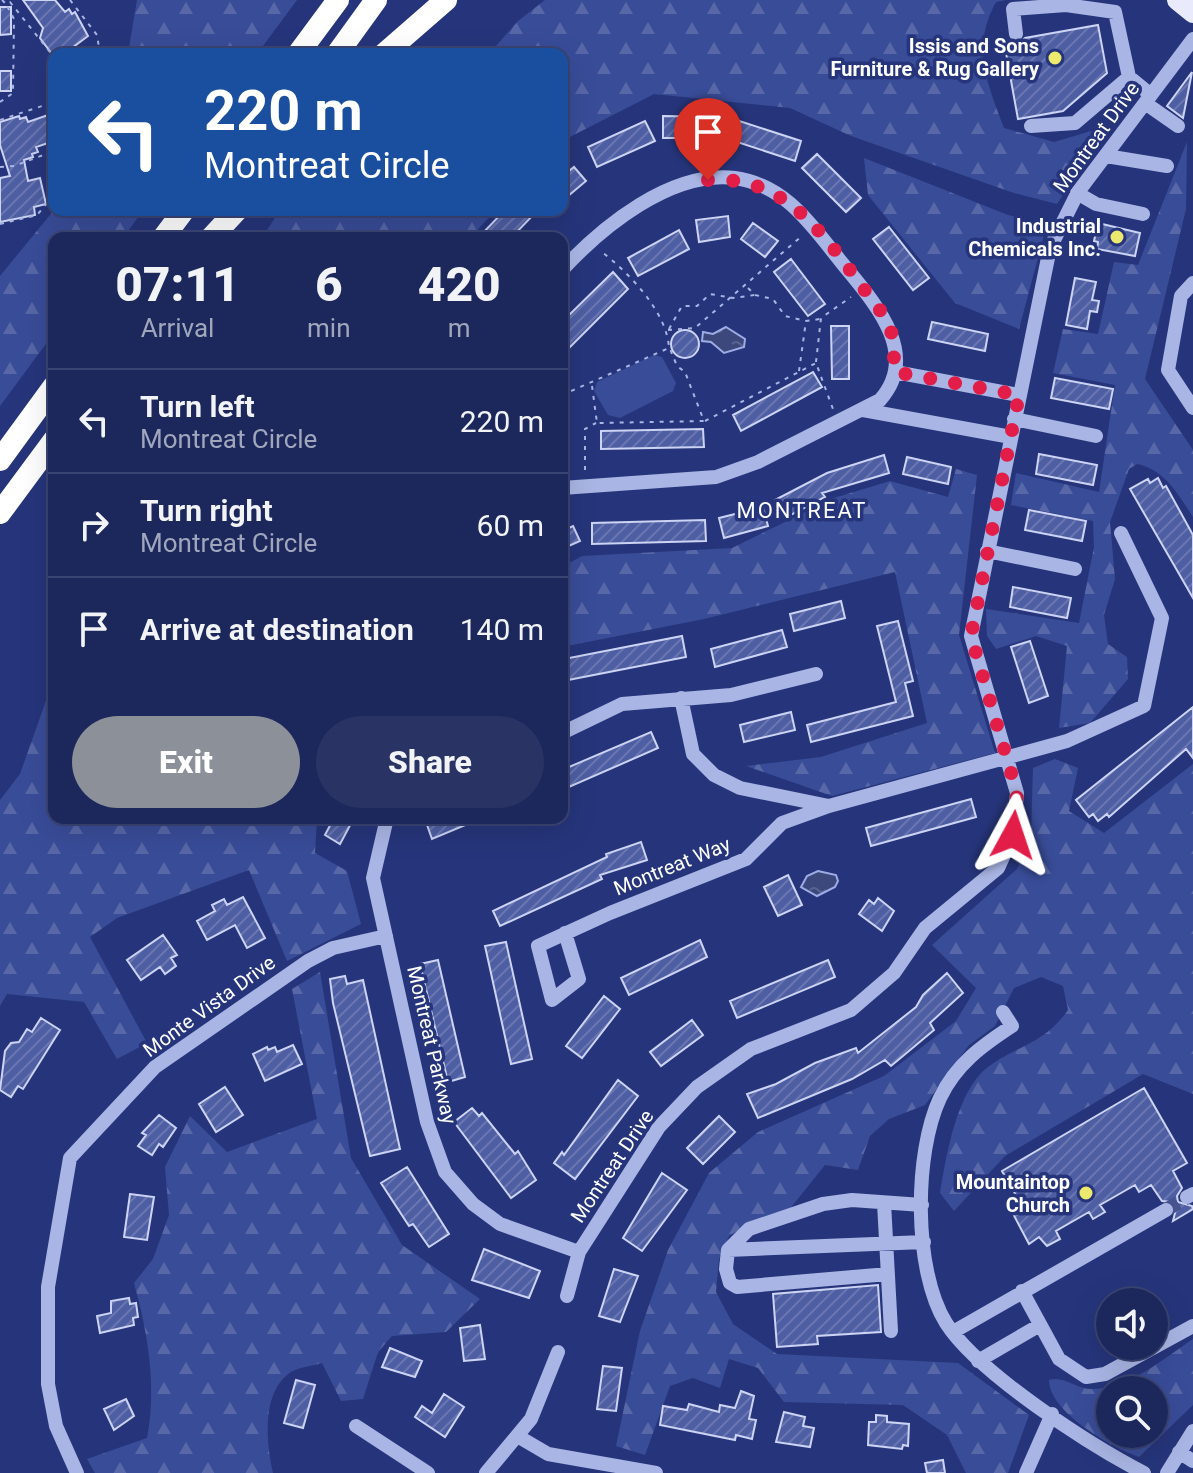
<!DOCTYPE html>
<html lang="en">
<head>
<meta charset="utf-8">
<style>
  body { margin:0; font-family:Roboto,sans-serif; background:#293465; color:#f1f3f6; height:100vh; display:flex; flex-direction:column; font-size:30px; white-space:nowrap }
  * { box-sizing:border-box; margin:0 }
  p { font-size:26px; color:#a0a6bb }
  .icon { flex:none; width:44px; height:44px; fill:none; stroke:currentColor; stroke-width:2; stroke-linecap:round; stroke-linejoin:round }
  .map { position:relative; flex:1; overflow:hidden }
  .panel { position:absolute; left:48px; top:232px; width:520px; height:592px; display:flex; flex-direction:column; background:#1c285c; border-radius:16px; box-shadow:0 8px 32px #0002,0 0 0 2px #3a4472 }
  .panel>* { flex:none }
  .top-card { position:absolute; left:48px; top:48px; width:520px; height:168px; border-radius:16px; box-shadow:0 8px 32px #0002,0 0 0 2px #3a4472; background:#1a4fa0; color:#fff; overflow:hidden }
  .fabs { position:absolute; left:1096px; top:1288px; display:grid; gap:16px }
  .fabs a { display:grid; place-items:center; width:72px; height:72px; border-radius:50%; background:#1c285c; box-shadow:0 8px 32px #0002,0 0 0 2px #3a4472; font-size:40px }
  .pin { position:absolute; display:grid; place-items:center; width:68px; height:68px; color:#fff; margin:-82px -34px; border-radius:50% 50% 50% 0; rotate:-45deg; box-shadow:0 0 8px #0007 }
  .pin .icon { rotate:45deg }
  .me { position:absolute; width:88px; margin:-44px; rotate:5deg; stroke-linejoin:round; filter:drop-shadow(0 0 6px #0008) }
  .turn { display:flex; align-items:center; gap:28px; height:168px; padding:0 24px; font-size:36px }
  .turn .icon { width:104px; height:104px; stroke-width:2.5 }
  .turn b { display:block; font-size:56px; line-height:68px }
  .eta { display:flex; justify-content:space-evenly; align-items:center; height:136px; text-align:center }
  .eta b { font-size:48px; font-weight:800; line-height:56px }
  .button { display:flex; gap:16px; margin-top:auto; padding:16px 24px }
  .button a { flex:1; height:92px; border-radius:48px; background:#8c9099; color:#fff; font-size:32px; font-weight:800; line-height:92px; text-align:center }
  .button a+a { background:#293465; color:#f1f3f6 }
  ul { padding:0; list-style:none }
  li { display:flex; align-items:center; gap:24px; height:104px; padding:0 24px; border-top:2px solid #3a4472 }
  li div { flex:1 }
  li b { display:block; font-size:30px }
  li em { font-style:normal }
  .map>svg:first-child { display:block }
</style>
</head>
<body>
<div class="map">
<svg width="1193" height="1473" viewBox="0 0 1193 1473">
  <defs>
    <pattern id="forest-firs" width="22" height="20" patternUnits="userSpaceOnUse" patternTransform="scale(2)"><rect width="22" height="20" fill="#394c98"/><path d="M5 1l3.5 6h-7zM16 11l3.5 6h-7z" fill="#5767a7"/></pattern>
    <pattern id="water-ripples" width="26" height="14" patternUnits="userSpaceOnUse" patternTransform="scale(2)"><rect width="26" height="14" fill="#3c477b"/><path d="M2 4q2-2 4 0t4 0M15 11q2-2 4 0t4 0" fill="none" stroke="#59638f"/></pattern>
    <pattern id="building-hatch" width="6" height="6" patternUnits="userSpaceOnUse" patternTransform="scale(2)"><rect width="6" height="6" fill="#4e5ea3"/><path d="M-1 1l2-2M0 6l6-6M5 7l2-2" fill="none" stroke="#6976b1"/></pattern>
  </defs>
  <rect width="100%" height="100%" fill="#26357b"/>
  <!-- forest -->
  <path fill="url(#forest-firs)" fill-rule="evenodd" d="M137,0H297L257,54H128Z
    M545,0H1006L996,2C971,47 987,83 1004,128L1054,142L1108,126L1057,204L1014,193L851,136L790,108L654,94L562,141V54H489L518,21Z
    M1187,142L1186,209L1145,379L1193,450V517C1179,495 1164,469 1137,464L1129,469L1110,522L1115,579L1104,615L1108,644L1127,657L1128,679L1090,723L1059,728L1067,646L1036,636L996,649L987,636L986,609L1079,623L1094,547L1093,521L1011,505L1016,473L1099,492L1115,385L1053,373L1063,329L1098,334L1114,262L1138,265Z
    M864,158L1008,215L1047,224L1019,329L955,303L868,195Z
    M54,210H143L123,238H54V333L0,406V276Z
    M280,210H496L470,238H262Z
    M956,469L977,475L959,635L995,753L832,796L746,766L821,757L927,723L895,572L704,619L562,647V567L582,556L732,548L834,498L890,481L948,497Z
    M54,678V818H317L315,853L347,871L361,924L287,961L249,870L117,918L90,937L147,1043L117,1059L84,1002L7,994L0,1006V800L20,774Z
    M1055,759L1078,768L1069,811L1104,833L1193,764V1094L1143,1074L1005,1156L954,1211L940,1193C946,1156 957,1090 988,1067C1019,1044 1043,1045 1068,1010L1063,986L1041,977L1014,988L995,1026L969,1045L925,1105L889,1119L870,1136L858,1170L825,1165L788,1211L751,1223L729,1236L719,1259L716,1292L733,1324L777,1354L958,1363L1029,1415L1008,1473H966L947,1435L903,1405L784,1402L758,1368L729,1359L720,1388L693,1378L670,1386L645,1455L616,1446L640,1331L668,1250L709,1173L758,1132L884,1076L956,1021L976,988L932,945L1017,869L1031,836L1033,768Z
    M320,972L351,1158L402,1245L480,1299L446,1332L392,1336L378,1352L363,1399L341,1401L322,1363C313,1366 299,1367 291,1372C261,1392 266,1443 273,1473H95L87,1459L147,1438C157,1386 148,1334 134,1283L153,1259L169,1215L165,1167L190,1116L227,1152L317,1119L292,989Z
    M1193,1339V1405L1139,1457C1111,1447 1049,1412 1049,1380C1063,1375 1077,1389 1091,1389C1129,1389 1163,1359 1193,1339ZM1110,1390H1154V1434H1110Z"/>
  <!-- green -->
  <path fill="#394c98" d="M654,355L662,357L676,383L673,391L620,418L608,415L594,391L597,382Z"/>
  <!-- water -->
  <path fill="url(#water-ripples)" stroke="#9eace5" stroke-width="2" d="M726,327L745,339L744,347L724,353L711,342L702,341L703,332L713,334Z
    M818,871L836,875L838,881L835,887L817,896L801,887L807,876Z"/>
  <!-- building -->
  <path fill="url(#building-hatch)" stroke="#ccd3f3" stroke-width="2" d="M23,0H55L65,12L69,9L72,14L75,12L88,36L64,54H52L40,38L43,28Z
    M0,7H11V34L0,35Z
    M1098,25L1107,73L1063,111L1018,119L1004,42L1018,44L1025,38Z
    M0,71H11V91H0Z
    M1192,72L1183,118L1167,106Z
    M54,113V141L36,147L38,152L32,154L33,157L24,160L28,181L40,178L46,204L34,207L35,215L0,222V178L10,176L0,145V122L19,116L20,119L26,117L28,122Z
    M663,116L727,117L801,141L795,161L725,138H663Z
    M645,121L655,141L597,167L588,147Z
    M817,154L861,198L846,212L802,168Z
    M562,163L569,171L574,167L586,181L562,201Z
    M505,210H538L511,238H478Z
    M728,216L730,237L699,242L696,220Z
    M753,223L778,241L765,257L741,239Z
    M1098,223L1140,233L1135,256L1097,249L1098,242L1094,241Z
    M889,227L929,278L913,290L873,239Z
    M679,230L689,249L638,276L628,258Z
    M791,259L825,304L808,316L774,272Z
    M613,272L628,289L562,355V322Z
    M1075,278L1096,282L1092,300L1099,301L1097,312L1090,311L1087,329L1066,325Z
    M932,322L988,334L985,351L928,339Z
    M831,326H849V379H832Z
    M671 344a14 14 0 1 1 28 0a14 14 0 1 1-28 0Z
    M813,372L822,387L741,431L733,415Z
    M1055,378L1113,389L1109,409L1051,398Z
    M703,429L704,447L601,449V431Z
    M1039,454L1097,465L1093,485L1036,474Z
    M884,455L889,473L822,493L825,497L785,518L775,500L827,473Z
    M907,457L951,467L948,484L903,474Z
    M1158,478L1163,488L1166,486L1193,535V598L1130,489L1148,479L1150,483Z
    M763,507L768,526L724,538L719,518Z
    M1029,510L1086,521L1082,541L1025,530Z
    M705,520L706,541L592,544V523Z
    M573,526L580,541L562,549V531Z
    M1013,587L1071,598L1067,618L1010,607Z
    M841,601L845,618L794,631L790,614Z
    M898,621L913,681L905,683L913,716L811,742L807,725L896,702L877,626Z
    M782,630L787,647L715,667L711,649Z
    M682,636L686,657L568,680L564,659Z
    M1030,641L1048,696L1029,703L1011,647Z
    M1193,707V758L1186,749L1109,817L1107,814L1098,821L1093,814L1089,817L1076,800Z
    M791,712L795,730L744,742L740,725Z
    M651,732L658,748L562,790V770Z
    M971,799L976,817L871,846L866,828Z
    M334,818H354L340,844L325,835Z
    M435,818H482L432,839L426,822Z
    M641,842L647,860L600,875L602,879L500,926L493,911L607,857L606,854Z
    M788,875L802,905L778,916L764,887Z
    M243,897L265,938L247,948L235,925L207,940L197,921L215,911L212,905L224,899L227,905Z
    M878,898L894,911L882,931L859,914L869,900L874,904Z
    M163,935L177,955L171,958L176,966L165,974L160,967L141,980L127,960Z
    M700,940L707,957L629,995L621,978Z
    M506,942L532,1059L511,1064L485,946Z
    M438,960L465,1077L448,1082L420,964Z
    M828,960L835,977L737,1018L730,1001Z
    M947,973L963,993L930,1023L934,1030L891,1066L885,1060L852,1079L758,1118L747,1094L776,1084L815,1063L856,1048L858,1053L916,1007L923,995Z
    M345,976L347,984L363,980L400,1149L370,1156L333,1003L330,979Z
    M604,996L620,1009L582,1058L566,1046Z
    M41,1018L60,1030L23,1089L18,1086L11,1097L0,1090L5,1051L11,1043L19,1042L27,1029L32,1032Z
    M692,1020L703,1035L661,1066L650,1052Z
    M293,1045L302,1064L265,1081L253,1054L267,1047L268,1050L275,1047L277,1052Z
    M618,1080L638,1096L575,1179L554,1163L562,1152L564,1155Z
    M225,1087L243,1115L216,1132L199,1104Z
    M1144,1088L1187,1163L1173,1171L1182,1188L1177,1196L1178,1202L1192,1206L1193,1209L1173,1221L1176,1209L1172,1202L1162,1201L1151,1185L1139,1192L1135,1185L1100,1205L1105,1212L1093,1219L1089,1212L1056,1231L1060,1239L1047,1246L1039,1237L1029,1244L1009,1206L1019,1201L1002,1171Z
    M472,1108L479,1116L482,1113L515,1154L518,1151L536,1180L511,1198L454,1122Z
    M159,1115L176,1128L163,1147L159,1144L152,1155L138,1146L146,1135L142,1133Z
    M719,1116L735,1132L703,1164L687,1148Z
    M407,1167L449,1234L429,1247L413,1224L409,1226L381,1183Z
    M662,1173L687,1190L642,1251L623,1238Z
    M130,1194L154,1197L147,1240L124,1237Z
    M484,1249L540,1271L529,1298L472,1280Z
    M614,1269L638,1276L620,1322L599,1316Z
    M878,1285L881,1332L817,1336L818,1344L777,1347L773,1294Z
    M129,1298L130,1304L136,1303L138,1317L133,1318L134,1325L100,1333L97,1316L111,1313V1301Z
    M480,1325L485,1359L464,1361L460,1328Z
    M390,1348L422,1361L415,1377L382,1367Z
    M603,1366L622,1368L616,1411L597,1409Z
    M296,1380L315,1385L303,1428L284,1423Z
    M741,1391L754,1396L749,1419L756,1420L752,1439L736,1435L735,1440L660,1425L663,1406L687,1410L689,1404L719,1412L720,1405L735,1408Z
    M444,1394L464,1407L445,1437L415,1417L422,1406L432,1413Z
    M126,1399L134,1416L114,1430L104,1409Z
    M784,1412L805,1417L803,1426L814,1428L810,1447L776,1442Z
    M876,1415L887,1416V1422L909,1424L908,1446L903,1445L902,1449L868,1445L869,1422H876Z
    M943,1460L945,1473H927L925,1463Z"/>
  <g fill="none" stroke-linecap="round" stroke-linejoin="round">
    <!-- minor-tunnel -->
    <path stroke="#47538f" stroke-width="14" stroke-dasharray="14 7" stroke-linecap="butt" d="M1166,1210L1187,1197"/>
    <!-- path -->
    <path stroke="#a9b5e4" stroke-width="2" stroke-dasharray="4 6" stroke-linecap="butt" d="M2,0L6,4L10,2L54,57
      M70,0L97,35L100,54
      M0,102L13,93L14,19L6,4
      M0,120L54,102
      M0,167L14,166L54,151
      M0,224L37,215L48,202L47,184
      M748,288L755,295L773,299L785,316L806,321
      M669,329L682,306H697L710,294L733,298L755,295
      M668,330L695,328L803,235
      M816,362L821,318L851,297
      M799,371L806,321L820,319
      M592,386L597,423L704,421L685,372L677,366L670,349
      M562,395L669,348C667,312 629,273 602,252
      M705,421L816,363L833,409
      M585,470V429L596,423"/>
    <!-- minor -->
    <path stroke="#a9b5e4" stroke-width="14" d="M1016,34L1013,9L1066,5L1115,12L1129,77L1151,95
      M1145,103L1178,126
      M1031,126L1075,123L1129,77
      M1106,156L1167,166
      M1077,193L1096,204L1143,214
      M562,270C602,227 671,170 735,178C786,185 812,226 842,263C872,300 922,353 880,400L758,462L716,477L562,488
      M1193,283L1181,296L1168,370L1193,408
      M895,372L1019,395
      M863,410L1011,437
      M1014,419L1096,436
      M987,551L1075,569
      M681,698L693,754L714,775L740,788L829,806L1067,741L1144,706L1162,618L1121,533
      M562,733L622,704L731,695L816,674
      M387,818L373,878L427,1122L445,1172L473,1204L500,1224L579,1252
      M565,933L579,979L552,1000L538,946L610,913L746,859L782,823L829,806
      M1003,1012L1012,1026C983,1045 956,1064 940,1098C914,1153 913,1270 946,1323C978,1373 1090,1445 1144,1473
      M1187,1197L1193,1194
      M884,1203L891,1331
      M728,1250L749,1229L823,1204L852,1200L922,1205
      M888,1274L737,1287L730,1283L726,1269L728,1250L924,1242
      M1022,1291L1059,1359L1086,1377L1105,1374L1193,1326
      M567,1296L579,1252L659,1127L697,1087L751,1049L851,1010L894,973L925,928L998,868L1013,835L1017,793L971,636L1050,248L1078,192L1193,39
      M953,1332L1166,1210
      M978,1361L1040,1325
      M356,1426L428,1473
      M519,1437L548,1454L656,1473
      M1179,1452L1193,1461
      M77,1473L56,1426L48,1384V1287L70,1158L155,1067L308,961L333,948L386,936
      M486,1473L531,1419L558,1352
      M1026,1473L1052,1414
      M1167,1473L1193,1431"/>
    <!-- major -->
    <path stroke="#e9ebfc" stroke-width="20" d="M1177,0L1193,13"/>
    <!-- highway -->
    <path stroke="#fff" stroke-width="22" d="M298,54L338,0
      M337,54L376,0
      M384,54L446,0
      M163,238L184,210
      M211,238L237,210
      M0,460L54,386
      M0,513L54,440"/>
  </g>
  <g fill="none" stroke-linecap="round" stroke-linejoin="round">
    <!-- route -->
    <path stroke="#e11d48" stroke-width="14" stroke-dasharray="0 25.2" d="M708,180C796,174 834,253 883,314L892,334L895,372L1019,395L971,636L1017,793L1013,835"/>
  </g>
  <!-- markers -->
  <g fill="#ede96e" stroke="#26357b" stroke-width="3">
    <circle cx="1055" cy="58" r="8"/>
    <circle cx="1117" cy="237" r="8"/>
    <circle cx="1086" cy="1193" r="8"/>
  </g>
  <g text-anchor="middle" stroke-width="7" stroke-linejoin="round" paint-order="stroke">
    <!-- poi labels -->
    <g font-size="20" font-weight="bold" fill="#fff" stroke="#26357b" text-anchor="end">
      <text x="1039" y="53">Issis and Sons<tspan x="1039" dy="23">Furniture &amp; Rug Gallery</tspan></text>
      <text x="1101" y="233">Industrial<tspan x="1101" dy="23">Chemicals Inc.</tspan></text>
      <text x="1070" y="1189">Mountaintop<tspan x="1070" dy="23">Church</tspan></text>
    </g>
    <!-- street labels -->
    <g font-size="20" fill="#fff" stroke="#26357b">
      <text transform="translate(1096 137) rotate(-54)" y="7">Montreat Drive</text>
      <text transform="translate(672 866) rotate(-22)" y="7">Montreat Way</text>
      <text transform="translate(209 1006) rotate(-36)" y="7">Monte Vista Drive</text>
      <text transform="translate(432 1045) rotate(77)" y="7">Montreat Parkway</text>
      <text transform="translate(612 1166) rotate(-56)" y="7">Montreat Drive</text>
    </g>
    <!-- neighbourhood labels -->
    <g font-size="22" letter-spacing="2" fill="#fff" stroke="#26357b">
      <text x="802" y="518">MONTREAT</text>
    </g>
  </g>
</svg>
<div class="fabs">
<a><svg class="icon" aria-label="sound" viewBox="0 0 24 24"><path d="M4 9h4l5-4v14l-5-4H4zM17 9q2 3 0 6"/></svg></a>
<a><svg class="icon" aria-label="search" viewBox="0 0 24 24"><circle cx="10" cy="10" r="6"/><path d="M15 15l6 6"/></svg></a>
</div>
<div class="pin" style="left:708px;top:180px;background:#d93025"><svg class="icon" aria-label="arrive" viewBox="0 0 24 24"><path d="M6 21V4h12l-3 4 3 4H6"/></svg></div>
<svg class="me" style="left:1013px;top:835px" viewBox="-20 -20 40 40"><path d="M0-17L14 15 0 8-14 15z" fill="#e11d48" stroke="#fff" stroke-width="4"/></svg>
<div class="top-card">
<div class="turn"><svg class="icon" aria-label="left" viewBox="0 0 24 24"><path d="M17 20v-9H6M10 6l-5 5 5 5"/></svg><div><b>220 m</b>Montreat Circle</div></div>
</div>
<section class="panel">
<div class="eta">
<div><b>07:11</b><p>Arrival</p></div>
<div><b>6</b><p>min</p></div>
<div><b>420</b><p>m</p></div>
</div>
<ul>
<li><svg class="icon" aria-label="left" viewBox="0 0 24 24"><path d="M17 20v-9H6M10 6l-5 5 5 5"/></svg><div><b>Turn left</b><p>Montreat Circle</p></div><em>220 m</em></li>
<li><svg class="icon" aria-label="right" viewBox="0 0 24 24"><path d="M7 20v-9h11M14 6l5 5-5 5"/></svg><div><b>Turn right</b><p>Montreat Circle</p></div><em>60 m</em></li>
<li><svg class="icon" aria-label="arrive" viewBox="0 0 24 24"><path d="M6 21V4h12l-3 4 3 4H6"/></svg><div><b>Arrive at destination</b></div><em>140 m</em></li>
</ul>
<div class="button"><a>Exit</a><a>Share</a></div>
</section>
</div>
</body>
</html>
